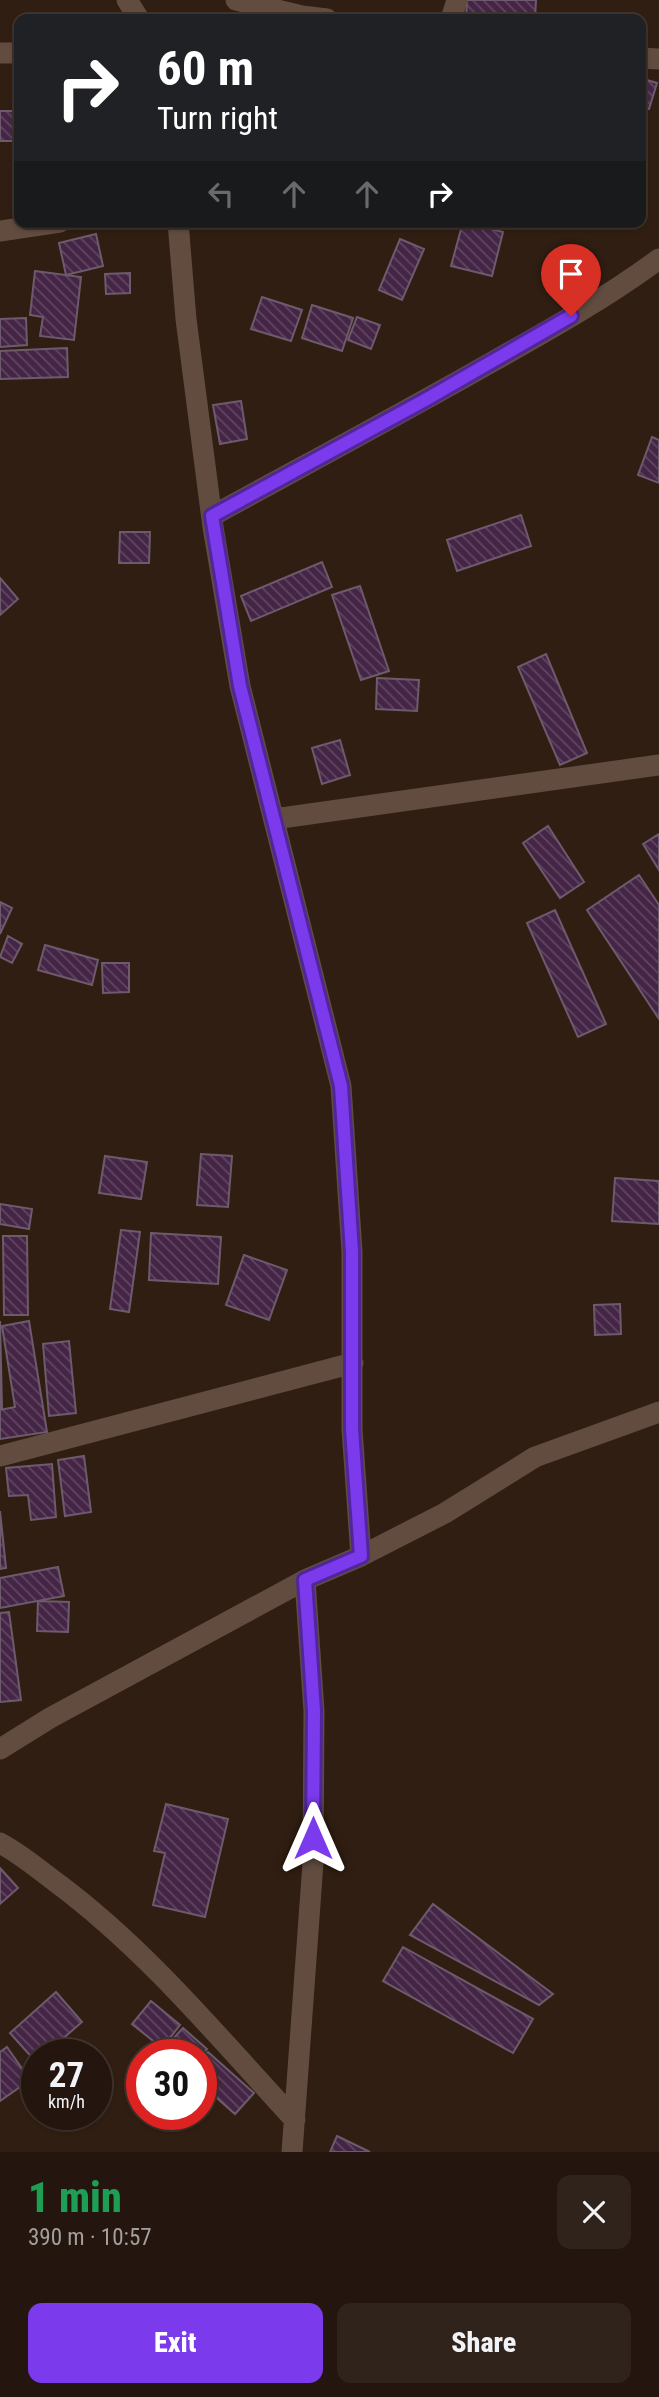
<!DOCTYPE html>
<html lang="en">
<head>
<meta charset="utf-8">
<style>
  body { margin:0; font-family:"Roboto Condensed",sans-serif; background:#30231c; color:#f1f3f6; height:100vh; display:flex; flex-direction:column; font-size:26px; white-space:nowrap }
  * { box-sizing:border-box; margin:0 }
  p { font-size:23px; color:#a39f9e }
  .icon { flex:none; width:38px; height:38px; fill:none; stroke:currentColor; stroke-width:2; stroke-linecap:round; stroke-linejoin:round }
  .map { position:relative; height:2152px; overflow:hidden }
  .panel { display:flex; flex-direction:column; background:#24160e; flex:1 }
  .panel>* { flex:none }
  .banner { position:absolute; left:14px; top:14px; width:632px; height:214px; border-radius:14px; box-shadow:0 2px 5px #0004,0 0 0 2px #41352e; background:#202124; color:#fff; overflow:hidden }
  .speed { position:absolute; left:21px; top:2039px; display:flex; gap:14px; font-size:35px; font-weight:700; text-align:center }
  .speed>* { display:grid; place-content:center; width:91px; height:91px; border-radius:50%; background:#24160e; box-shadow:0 2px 5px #0004,0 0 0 2px #41352e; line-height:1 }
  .speed small { font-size:18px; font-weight:400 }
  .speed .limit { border:10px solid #d22; background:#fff; color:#111 }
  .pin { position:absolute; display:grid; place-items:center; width:60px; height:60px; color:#fff; margin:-72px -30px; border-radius:50% 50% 50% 0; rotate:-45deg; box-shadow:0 0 7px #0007 }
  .pin .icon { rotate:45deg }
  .me { position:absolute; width:77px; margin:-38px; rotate:0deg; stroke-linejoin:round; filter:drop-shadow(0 0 5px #0008) }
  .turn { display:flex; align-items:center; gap:24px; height:147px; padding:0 28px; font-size:32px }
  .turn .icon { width:91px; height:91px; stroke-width:2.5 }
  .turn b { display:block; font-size:49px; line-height:60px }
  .lanes { display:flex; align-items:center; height:66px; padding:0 28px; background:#0003; justify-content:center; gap:35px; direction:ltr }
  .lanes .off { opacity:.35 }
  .round { display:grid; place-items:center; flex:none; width:74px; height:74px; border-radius:14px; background:#30231c }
  .overview { display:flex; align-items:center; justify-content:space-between; height:119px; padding:0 28px }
  h1 { font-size:42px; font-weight:800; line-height:52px; color:#1e9e55 }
  .primary-button { display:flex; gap:14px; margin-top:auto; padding:14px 28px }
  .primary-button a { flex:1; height:80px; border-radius:14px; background:#7c3aed; color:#fff; font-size:28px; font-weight:800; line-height:80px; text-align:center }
  .primary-button a+a { background:#30231c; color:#f1f3f6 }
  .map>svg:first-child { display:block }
</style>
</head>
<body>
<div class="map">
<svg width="659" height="2152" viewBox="0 0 659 2152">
  <defs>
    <pattern id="building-back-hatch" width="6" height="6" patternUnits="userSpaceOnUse" patternTransform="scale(1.75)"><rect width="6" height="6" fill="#452546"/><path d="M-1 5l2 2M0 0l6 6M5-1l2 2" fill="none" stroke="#614561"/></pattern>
  </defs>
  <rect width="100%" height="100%" fill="#301e12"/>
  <!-- building -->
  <path fill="url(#building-back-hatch)" stroke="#6d5b6d" stroke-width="2" d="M467,0H536L535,19H466Z
    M640,78L657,83L649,109L640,107Z
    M0,111H15V141H0Z
    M463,222L503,232L492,276L451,266Z
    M96,234L103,266L66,275L59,243Z
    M400,239L424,249L402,300L379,290Z
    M35,271L81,277L74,340L40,336L43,317L30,315Z
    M130,273V293L106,294L105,274Z
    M262,297L302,310L291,341L251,329Z
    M312,305L353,318L342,351L302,338Z
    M357,317L380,325L371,349L348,340Z
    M26,318L27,345L0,347V319Z
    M67,348L68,377L0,379V351Z
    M241,401L247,439L220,444L213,405Z
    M652,437L659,440V483L638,475Z
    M521,515L531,546L457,571L447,540Z
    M120,532H150L149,563H119Z
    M322,562L332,587L251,621L241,596Z
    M0,578L18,599L0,615Z
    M360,586L389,671L361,680L332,595Z
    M546,654L587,753L560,765L518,667Z
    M377,678L419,680L417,711L376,709Z
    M340,740L350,775L322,784L312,748Z
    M548,826L584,882L560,898L523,843Z
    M659,834V870L643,844Z
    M639,875L659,905V1019L587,910Z
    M0,902L12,908L0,934Z
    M555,910L606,1024L578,1037L527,923Z
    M8,936L22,944L12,963L0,957Z
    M45,945L98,960L92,985L38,970Z
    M102,963H129V992L103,993Z
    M201,1154L232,1156L228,1207L197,1205Z
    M105,1156L147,1162L141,1199L99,1193Z
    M615,1178L659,1181V1224L612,1221Z
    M0,1204L32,1209L29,1229L0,1224Z
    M121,1230L140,1232L129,1312L110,1309Z
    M151,1233L221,1237L218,1284L149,1280Z
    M3,1236H27L28,1315H4Z
    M244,1255L287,1270L269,1320L226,1305Z
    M620,1304L621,1334L595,1335L594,1305Z
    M0,1321L2,1408H0Z
    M29,1321L47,1432L0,1439V1410L15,1407L2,1326Z
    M69,1341L76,1413L49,1416L43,1344Z
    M84,1456L91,1512L65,1516L58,1460Z
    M52,1464L56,1517L31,1520L28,1495L9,1496L6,1468Z
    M0,1511L6,1568L0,1569Z
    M58,1567L64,1596L0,1608V1578Z
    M38,1601L69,1602L68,1632L37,1631Z
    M9,1612L21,1700L0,1702V1613Z
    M166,1804L228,1819L205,1917L153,1905L165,1853L154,1851Z
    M0,1868L18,1888L0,1904Z
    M433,1904L553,1994L539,2005L410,1935Z
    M403,1947L533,2019L513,2053L383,1981Z
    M56,1992L82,2022L45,2054H37L36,2062L10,2033Z
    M151,2001L180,2025L162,2048L132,2024Z
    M183,2028L207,2049L201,2055L164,2054L161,2052Z
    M7,2047L30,2080L0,2101V2052Z
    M208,2052L254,2093L235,2114L201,2084V2059Z
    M337,2136L370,2152H330Z"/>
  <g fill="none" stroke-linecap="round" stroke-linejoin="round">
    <!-- minor -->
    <path stroke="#614c3f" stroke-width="21" d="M127,0L139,19
      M236,0L302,16L327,19
      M451,19L457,0
      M0,53H19
      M640,58L659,59
      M178,222L186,319L213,527L240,686L341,1086L352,1252V1429L361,1556L305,1580L314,1711L313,1863L292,2152
      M0,231L60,222
      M212,516C305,465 399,415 492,362C549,330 606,298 659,259
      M274,819L659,765
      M0,1456L353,1363
      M361,1556L445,1513L535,1457L659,1412
      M0,1749L50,1718L305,1580
      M0,1843C21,1854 38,1869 57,1883C147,1950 219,2038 295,2120"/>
  </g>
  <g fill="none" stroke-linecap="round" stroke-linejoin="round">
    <!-- route casing -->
    <g stroke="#51269a" stroke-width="18">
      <path id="route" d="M313,1838L314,1711L305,1580L361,1556L352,1429V1252L341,1086L240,686L212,516L425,400L571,316"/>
    </g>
    <!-- route -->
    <use href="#route" stroke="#7c3aed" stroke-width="12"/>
  </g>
</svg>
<div class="speed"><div>27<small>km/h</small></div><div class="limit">30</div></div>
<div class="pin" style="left:571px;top:316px;background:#d93025"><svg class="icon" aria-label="arrive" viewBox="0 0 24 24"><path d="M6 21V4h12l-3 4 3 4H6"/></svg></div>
<svg class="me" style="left:313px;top:1838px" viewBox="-20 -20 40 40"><path d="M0-17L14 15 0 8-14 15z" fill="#7c3aed" stroke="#fff" stroke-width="4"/></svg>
<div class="banner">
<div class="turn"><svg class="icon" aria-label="right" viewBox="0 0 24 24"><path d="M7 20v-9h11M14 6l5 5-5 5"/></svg><div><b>60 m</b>Turn right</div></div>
<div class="lanes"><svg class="icon off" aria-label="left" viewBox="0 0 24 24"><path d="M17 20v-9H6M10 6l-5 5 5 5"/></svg><svg class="icon off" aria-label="ahead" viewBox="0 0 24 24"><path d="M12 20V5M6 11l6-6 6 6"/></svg><svg class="icon off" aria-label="ahead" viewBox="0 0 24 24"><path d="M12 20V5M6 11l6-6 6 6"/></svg><svg class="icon" aria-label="right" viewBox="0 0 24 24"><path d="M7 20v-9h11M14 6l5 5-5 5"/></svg></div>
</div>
</div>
<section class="panel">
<div class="overview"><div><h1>1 min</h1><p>390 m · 10:57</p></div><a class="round"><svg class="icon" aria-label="close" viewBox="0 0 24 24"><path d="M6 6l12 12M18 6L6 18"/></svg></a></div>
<div class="primary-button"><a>Exit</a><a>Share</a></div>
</section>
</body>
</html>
